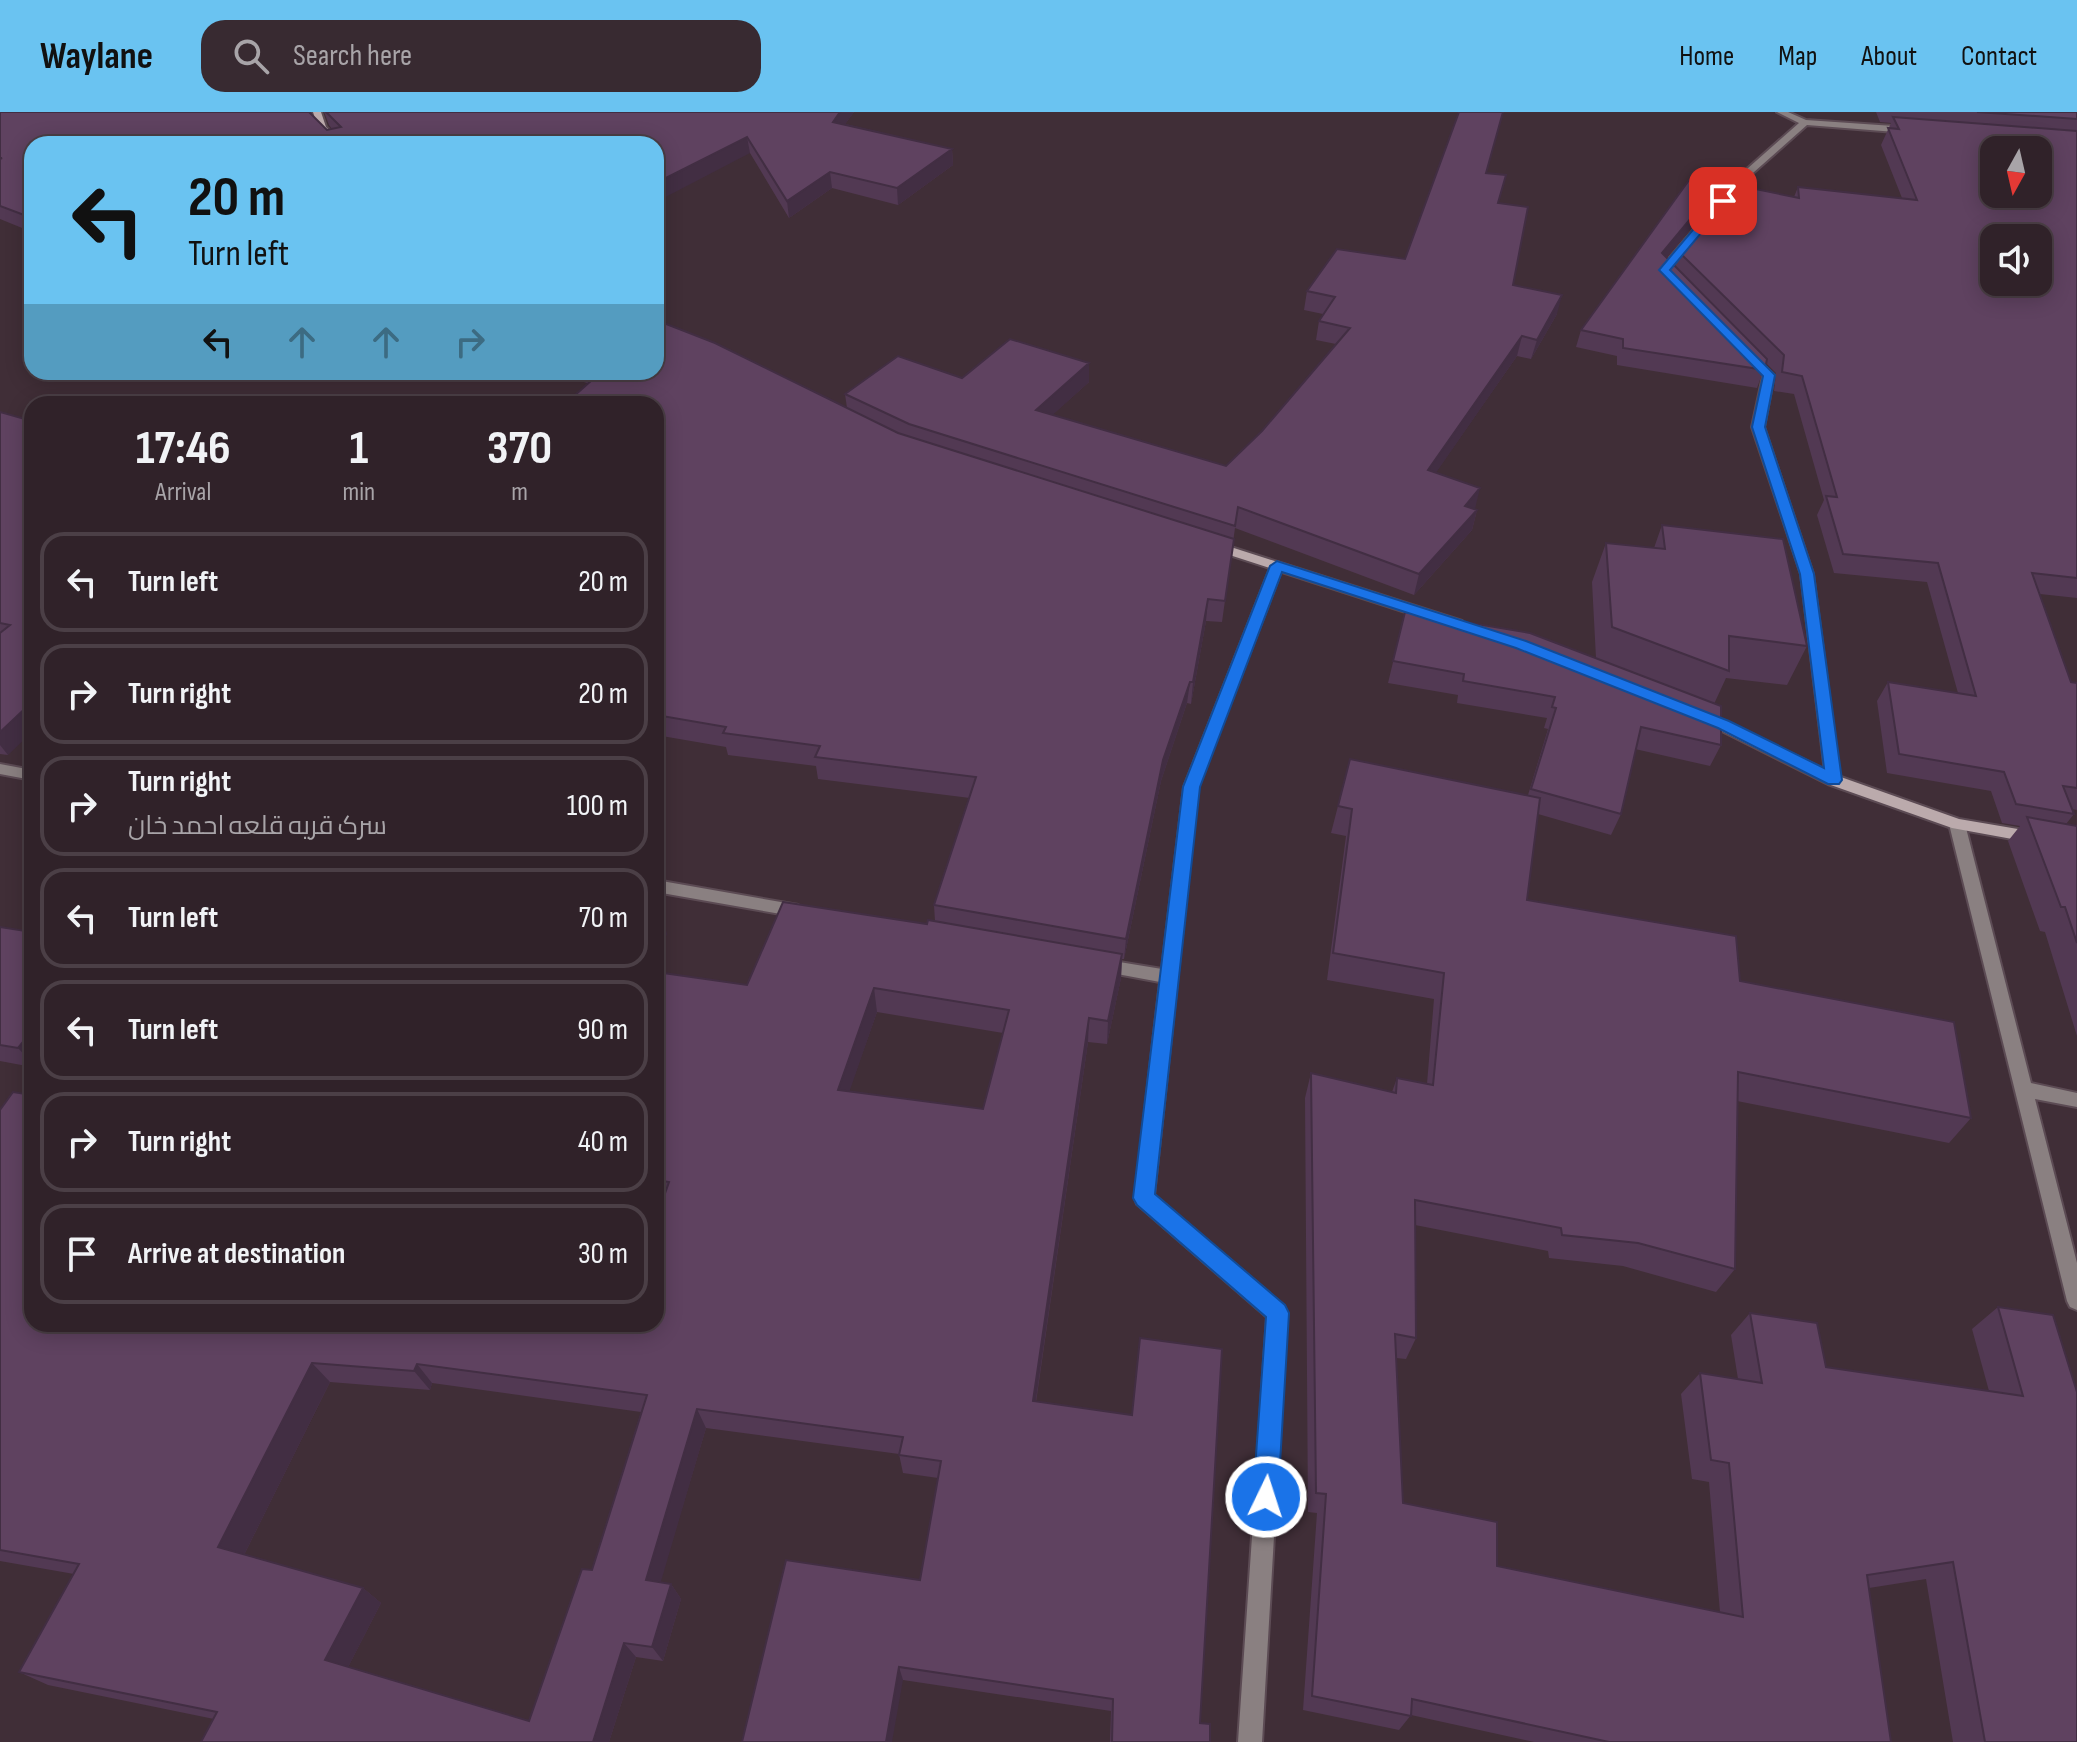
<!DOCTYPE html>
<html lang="en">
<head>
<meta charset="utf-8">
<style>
  body { margin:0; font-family:"Sofia Sans Condensed",Cairo,sans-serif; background:#382a31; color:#f1f3f6; height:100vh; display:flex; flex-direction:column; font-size:30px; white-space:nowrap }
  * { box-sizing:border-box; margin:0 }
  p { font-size:26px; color:#a8a4a8 }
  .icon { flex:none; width:44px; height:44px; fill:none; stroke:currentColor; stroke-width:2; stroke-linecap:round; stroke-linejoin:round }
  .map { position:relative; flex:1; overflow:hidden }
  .details { position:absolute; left:24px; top:284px; width:640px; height:936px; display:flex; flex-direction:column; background:#302229; border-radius:24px; box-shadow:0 4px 20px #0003,0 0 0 2px #4b3f46 }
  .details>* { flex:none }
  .hud { position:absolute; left:24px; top:24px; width:640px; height:244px; border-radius:24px; box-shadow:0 4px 20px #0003,0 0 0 2px #4b3f46; background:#6ac3f1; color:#111; overflow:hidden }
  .needle { width:52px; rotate:188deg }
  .controls { position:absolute; left:1980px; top:24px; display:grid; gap:16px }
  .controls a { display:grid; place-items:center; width:72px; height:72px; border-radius:16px; background:#302229; box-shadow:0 4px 20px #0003,0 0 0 2px #4b3f46; font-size:40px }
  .pin { position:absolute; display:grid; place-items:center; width:68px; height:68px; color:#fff; margin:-34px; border-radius:16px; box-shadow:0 4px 12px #0006 }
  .me { position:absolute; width:88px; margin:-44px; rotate:4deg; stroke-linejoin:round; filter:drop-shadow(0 0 6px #0008) }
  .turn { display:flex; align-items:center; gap:28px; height:168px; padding:0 32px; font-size:36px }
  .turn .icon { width:104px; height:104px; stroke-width:2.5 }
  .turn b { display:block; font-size:56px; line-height:68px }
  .lanes { display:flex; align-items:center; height:76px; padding:0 32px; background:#0003; justify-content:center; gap:40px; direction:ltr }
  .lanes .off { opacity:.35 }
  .eta { display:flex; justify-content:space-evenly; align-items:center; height:136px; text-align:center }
  .eta b { font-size:48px; font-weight:700; line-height:56px }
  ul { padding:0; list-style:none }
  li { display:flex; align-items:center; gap:24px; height:100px; margin:0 16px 12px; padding:0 16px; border:4px solid #4b3f46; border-radius:24px }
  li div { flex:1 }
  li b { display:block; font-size:30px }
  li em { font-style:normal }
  header { display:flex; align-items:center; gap:48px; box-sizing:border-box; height:112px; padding:0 40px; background:#6ac3f1; color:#111 }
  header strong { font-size:38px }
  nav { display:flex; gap:44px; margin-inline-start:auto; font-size:28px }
  .search { width:560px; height:72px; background:#382a31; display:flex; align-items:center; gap:20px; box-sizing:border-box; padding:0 28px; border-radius:24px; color:#a8a4a8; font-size:30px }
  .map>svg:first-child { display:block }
</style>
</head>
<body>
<header>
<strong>Waylane</strong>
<div class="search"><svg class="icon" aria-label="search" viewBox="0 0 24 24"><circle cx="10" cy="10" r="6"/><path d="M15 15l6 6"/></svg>Search here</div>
<nav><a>Home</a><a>Map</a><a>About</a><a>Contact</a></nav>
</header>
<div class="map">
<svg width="2077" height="1630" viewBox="0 0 2077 1630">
  <rect width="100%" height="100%" fill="#402e37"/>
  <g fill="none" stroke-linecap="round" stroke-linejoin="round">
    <!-- street casing -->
    <g stroke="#5c4b54" stroke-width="4">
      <path id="street" d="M1777,0H1788L1806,8L1908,15L1912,18L1908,21L1807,13L1745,68L1670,158L1677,165L1676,167H1668L1661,160V156L1739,64L1799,11Z
        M1750,241L1774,263L1764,315L1813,462L1840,668L1833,673L1826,668L1801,462L1752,315L1763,264L1745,244Z
        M1277,450L1283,454L1198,675L1154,1083L1284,1194L1287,1201L1262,1630H1238L1267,1205L1137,1092L1135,1086L1160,870L1101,859L1095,858L1093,853L1095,848L1101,847L1162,857L1184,675L1271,454Z
        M0,652L32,658V668L0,662Z
        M1957,707L1965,712L2031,971L2077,981V995L2035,987L2077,1151V1198L2070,1195L2067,1189L1949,712Z
        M656,768L798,793L806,799L798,805L656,780Z"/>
    </g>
    <!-- secondary casing -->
    <g stroke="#5c4b54" stroke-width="4">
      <path id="secondary" d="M313,0H321L326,15L344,32H335L318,16Z
        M1212,429L1462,509L1464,512L1462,515H1452L1208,436L1206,433Z
        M1703,599L1838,664L1959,707L2077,727V739L1952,716L1828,672L1698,607L1696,604Z"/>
    </g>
    <!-- street -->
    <use href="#street" fill="#8a8081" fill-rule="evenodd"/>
    <!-- secondary -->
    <use href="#secondary" fill="#bbaaac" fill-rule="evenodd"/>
  </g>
  <!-- wall -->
  <path fill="#523953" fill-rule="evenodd" d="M0,0H311L312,3L327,18L332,17L329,13L324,0H854L845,12L952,37L953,53L898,93L832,76L789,106L750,41L32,32V120L0,107Z
    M1876,0H2077V486L2040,482L2071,570L2077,571V698L2072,697L2074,702L2066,712L2077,714V924L2045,820L2040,819L2008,729L2020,714L2002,711L1991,679L1887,661L1877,589L1888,570L1958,581L1927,470L1834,461L1817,403L1824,388L1794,282L1774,279L1776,261L1766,251L1757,276L1617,253V244L1576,235L1581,218L1721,70L1716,87L1666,146L1674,154L1679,140L1794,85L1798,75L1902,86L1881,33L1891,11L1880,10Z
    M1487,61L1499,91L1513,173L1557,202L1531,247L1517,244L1436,360L1475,397L1477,398L1472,418L1414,483L1235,416L1222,510L1206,509L1191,592L1187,591L1161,669L1124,847H1122L1121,866L1107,932L1088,930L1036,1290L1210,1630H1110L1111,1599L903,1568L742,1630L920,1468L938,1366L903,1361L899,1342L706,1316L660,1470L671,1472L681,1487L663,1549L636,1545L609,1630L214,1607L48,1573L19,1560L74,1462L0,1449V998L32,1212H656L662,1089L656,1088V860L747,873L935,809L934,793L970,686L818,667L816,654L728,643L726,635L656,623V292L551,260H656L847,296L845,282L1089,251V270L1052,303L1226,354L1262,319L1336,232L1316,228L1319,209L1323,202L1304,198L1307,179L1405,147ZM877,900L1003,921L983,997L849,979ZM330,1270L430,1278L432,1271L641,1300L592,1458L529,1609L348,1555L381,1491L363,1476L244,1443Z
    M0,300L32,309L8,643L0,642Z
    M1662,413L1807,534L1787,573L1726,566L1714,592L1721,633L1710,654L1635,637L1621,702L1611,723L1538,702L1527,788L1740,869L1971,1006L1949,1031L1737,989L1735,1157L1716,1180L1623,1154L1549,1146L1548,1139L1415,1113L1416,1226L1406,1247L1396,1246L1403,1391L1497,1454L1720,1500L1709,1370L1692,1367L1681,1282L1700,1261L1738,1267L1731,1223L1750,1201L1826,1255L1989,1279L1972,1217L1998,1195L2053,1203L2077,1630H1953L1926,1467L1869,1476L1891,1630H1534L1411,1603L1399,1618L1303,1598L1317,1401L1308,1400L1305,986L1311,961L1392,980L1397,966L1427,972L1434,887L1327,868L1346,724L1331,721L1338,694L1528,683L1548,617L1544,616L1547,606L1457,591L1458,583L1388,571L1405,500L1596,546L1592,470L1606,431L1654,436Z
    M0,815L32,820V955L0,949Z"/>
  <!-- shaded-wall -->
  <path fill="#422e43" d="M840,0H854L835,26L833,10Z
    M747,25L750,41L656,90V71Z
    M952,37L953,53L898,93L897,76Z
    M830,60L832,76L789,106L787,89Z
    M1721,70L1716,87L1656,158L1662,141Z
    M1562,183L1557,202L1531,247L1537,228Z
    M1522,224L1517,244L1424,378L1428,358Z
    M1089,251V270L1036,318V298Z
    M1480,376L1475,397L1465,394Z
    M1477,398L1472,418L1414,483L1419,462Z
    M1208,487L1206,509L1191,592L1193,570Z
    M1190,570L1187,591L1161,669L1124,847L1126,827L1163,648Z
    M32,590V620L8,643L0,633V620Z
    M660,798L667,822L656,848V807Z
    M1122,842L1121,866L1107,932L1108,909Z
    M874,876L877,900L842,1001L838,978Z
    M1089,906L1088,930L1033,1308V1289Z
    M32,919V951L18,936Z
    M312,1251L330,1270L240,1451L218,1435Z
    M417,1252L432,1271L430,1278L414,1259Z
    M697,1297L706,1316L657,1483L646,1468Z
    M671,1472L681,1487L663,1549L652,1535Z
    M363,1476L381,1491L345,1561L325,1548Z
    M624,1531L636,1545L609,1630H592Z
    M899,1555L903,1568L892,1630H886Z"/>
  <!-- building -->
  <path fill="#5f4260" stroke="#422e43" stroke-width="2" fill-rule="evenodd" d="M0,0H309L327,18L341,15L326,0H840L833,10L952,37L897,76L830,60L787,89L747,25L656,71V32H32V106L0,94V47L2,46H0Z
    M1459,0H1503L1486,61L1506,63L1498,91L1528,95L1513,173L1562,183L1537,228L1522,224L1428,358L1480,376L1465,394L1477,398L1419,462L1238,395L1235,414L909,312L845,282L898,244L962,266L1010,227L1089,251L1036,298L1226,354L1262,319L1350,216L1319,209L1335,185L1307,179L1337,137L1405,147Z
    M1977,0H2077V7Z
    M1893,5L2077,19V466L2032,461L2071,570L2077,571V676L2063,674L2074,702L2016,692L2004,660L1899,642L1888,570L1976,584L1938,451L1843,442L1826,384L1837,385L1802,264L1782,260L1784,243L1679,140L1736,73L1799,86L1798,75L1917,88L1888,16L1899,17ZM1994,38H2038V82H1994ZM1994,126H2038V170H1994Z
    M1692,64L1721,70L1662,141L1767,247L1765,258L1623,236V227L1581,218Z
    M656,208L715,231L898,321L1234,427L1225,489L1208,487L1193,570H1190L1163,648L1126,827L934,793L976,665L815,645L820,634L723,621L726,615L656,603V292H565L601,260H656Z
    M0,300L32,309V590L0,620V521L10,513L0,511Z
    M1662,413L1783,427L1807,534L1729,524V559L1612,515L1606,431L1665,437Z
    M1405,500L1530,521L1721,594V633L1641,615L1621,702L1531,677L1556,596L1552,595L1555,585L1463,569L1464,562L1393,549Z
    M1350,647L1540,686L1527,788L1736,824L1740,869L1954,910L1971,1006L1738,960L1735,1157L1638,1131L1562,1123L1561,1116L1415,1088L1416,1226L1395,1222L1403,1391L1497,1410V1454L1743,1505L1729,1351L1711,1348L1700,1261L1762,1271L1750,1201L1817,1211L1826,1255L2023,1284L1998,1195L2053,1203L2077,1280V1630H1985L1953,1450L1867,1463L1891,1630H1609L1412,1587L1411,1604L1312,1584L1326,1382L1316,1381L1311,961L1396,981L1397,966L1433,973L1444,861L1333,841L1352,697L1338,694Z
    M2027,705L2077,714V831L2065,795H2061Z
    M783,790L927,812L928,808L1122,842L1108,909L1089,906L1033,1289L1132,1303L1140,1226L1222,1237L1200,1611L1210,1612V1630H1112L1113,1587L899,1555L886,1630H742L786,1448L920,1468L941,1349L899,1343L903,1325L697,1297L646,1468L671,1472L652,1535L624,1531L593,1630H201L217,1600L19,1560L79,1452L0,1438V998L13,980L32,983V1212H656V1107L669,1070L656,1068V860L747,873ZM874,876L1009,898L983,997L838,978ZM312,1251L414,1259L417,1252L647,1283L592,1458L582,1457L529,1609L325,1548L363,1476L218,1435Z
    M0,815L32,820V919L18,936L0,933Z"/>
  <!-- route -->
  <path fill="#1a73e8" stroke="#114b97" stroke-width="2" d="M1719,87L1728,89L1670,158L1775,263L1765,315L1814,462L1842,668L1839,672H1828L1718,616L1516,536L1282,460L1200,675L1155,1082L1285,1193L1289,1201L1278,1385L1274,1393L1266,1397L1257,1393L1253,1385L1266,1205L1137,1093L1133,1086L1183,675L1270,454L1277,449L1526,529L1729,609L1824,656L1800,462L1752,315L1763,264L1659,158Z"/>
</svg>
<div class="controls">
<a><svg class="needle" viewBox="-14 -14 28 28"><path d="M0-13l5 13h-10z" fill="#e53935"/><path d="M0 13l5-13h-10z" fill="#a8a4a8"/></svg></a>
<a><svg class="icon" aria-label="sound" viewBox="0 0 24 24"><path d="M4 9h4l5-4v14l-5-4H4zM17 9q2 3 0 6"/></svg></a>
</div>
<div class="pin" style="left:1723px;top:89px;background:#d93025"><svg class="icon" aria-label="arrive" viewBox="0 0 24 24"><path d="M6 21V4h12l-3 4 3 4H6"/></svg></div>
<svg class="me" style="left:1266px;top:1385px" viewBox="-20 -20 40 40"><circle r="17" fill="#1a73e8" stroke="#fff" stroke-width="3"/><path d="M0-11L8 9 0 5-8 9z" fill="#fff"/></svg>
<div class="hud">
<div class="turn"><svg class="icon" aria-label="left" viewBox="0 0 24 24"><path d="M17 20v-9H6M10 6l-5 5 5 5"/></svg><div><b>20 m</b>Turn left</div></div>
<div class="lanes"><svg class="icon" aria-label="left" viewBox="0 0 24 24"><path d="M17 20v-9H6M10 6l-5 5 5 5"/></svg><svg class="icon off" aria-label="ahead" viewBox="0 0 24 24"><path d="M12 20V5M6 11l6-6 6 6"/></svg><svg class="icon off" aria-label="ahead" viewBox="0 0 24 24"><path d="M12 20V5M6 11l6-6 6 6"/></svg><svg class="icon off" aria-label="right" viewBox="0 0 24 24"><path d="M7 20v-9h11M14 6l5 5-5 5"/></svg></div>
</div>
<section class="details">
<div class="eta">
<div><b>17:46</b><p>Arrival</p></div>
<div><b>1</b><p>min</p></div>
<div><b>370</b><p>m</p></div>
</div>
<ul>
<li><svg class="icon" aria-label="left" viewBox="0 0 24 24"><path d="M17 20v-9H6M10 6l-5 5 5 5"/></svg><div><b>Turn left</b></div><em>20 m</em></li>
<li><svg class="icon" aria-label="right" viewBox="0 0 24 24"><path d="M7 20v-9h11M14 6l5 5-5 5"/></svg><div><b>Turn right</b></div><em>20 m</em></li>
<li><svg class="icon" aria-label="right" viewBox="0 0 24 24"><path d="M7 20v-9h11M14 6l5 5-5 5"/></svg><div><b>Turn right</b><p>سرک قریه قلعه احمد خان</p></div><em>100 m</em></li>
<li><svg class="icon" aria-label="left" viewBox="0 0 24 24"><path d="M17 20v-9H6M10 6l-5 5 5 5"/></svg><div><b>Turn left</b></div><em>70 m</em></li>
<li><svg class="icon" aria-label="left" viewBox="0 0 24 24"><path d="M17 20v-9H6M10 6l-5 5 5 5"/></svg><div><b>Turn left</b></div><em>90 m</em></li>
<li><svg class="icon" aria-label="right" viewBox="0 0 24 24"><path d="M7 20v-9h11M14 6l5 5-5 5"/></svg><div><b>Turn right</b></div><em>40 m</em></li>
<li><svg class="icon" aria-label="arrive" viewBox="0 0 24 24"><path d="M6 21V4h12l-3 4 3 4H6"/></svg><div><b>Arrive at destination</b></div><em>30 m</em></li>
</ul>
</section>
</div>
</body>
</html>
